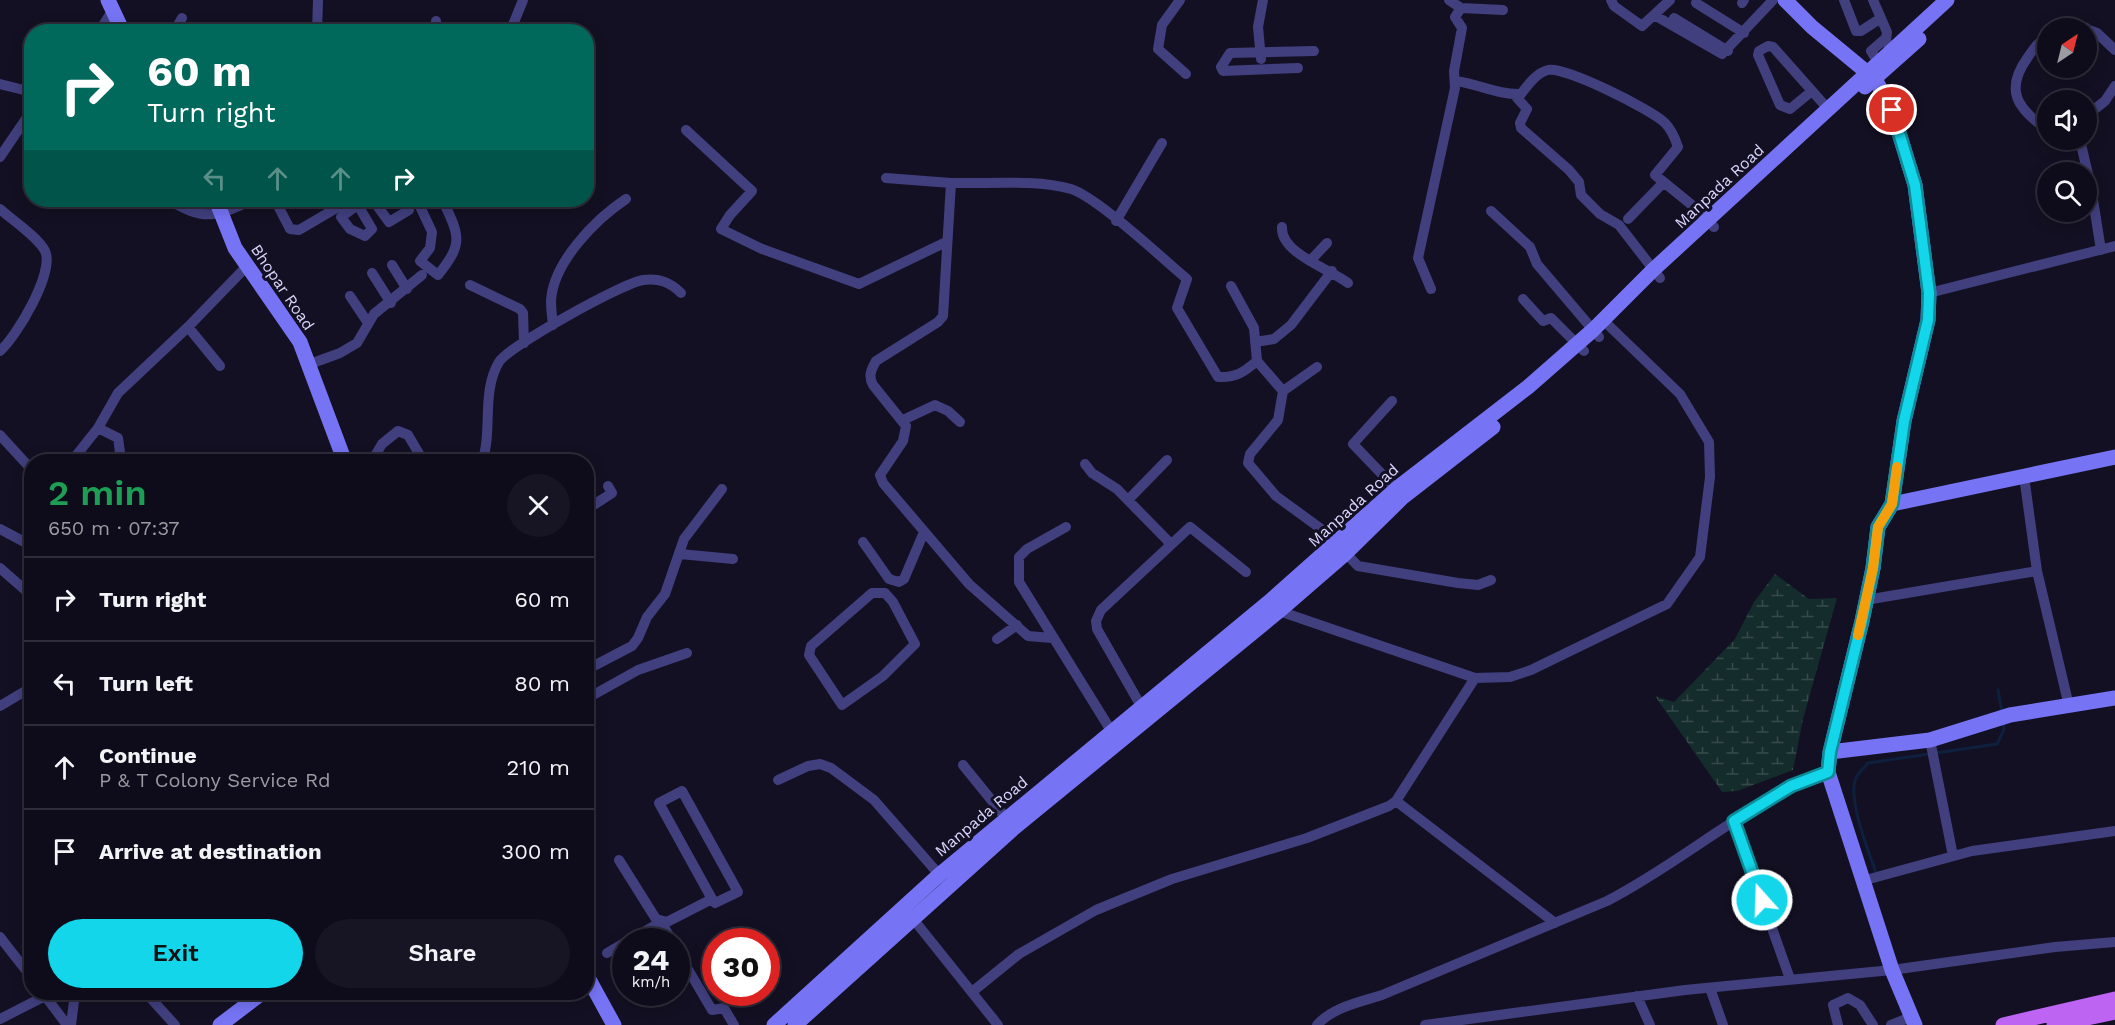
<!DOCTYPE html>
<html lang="en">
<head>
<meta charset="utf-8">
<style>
  body { margin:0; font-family:"Work Sans",sans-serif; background:#171523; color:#f1f3f6; height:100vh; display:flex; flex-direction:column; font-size:22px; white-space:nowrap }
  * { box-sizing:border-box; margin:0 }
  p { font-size:20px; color:#9b9ba2 }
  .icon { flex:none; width:33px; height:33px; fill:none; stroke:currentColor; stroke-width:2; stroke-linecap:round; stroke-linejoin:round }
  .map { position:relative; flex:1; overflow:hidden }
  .panel { position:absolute; left:24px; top:454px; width:570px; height:546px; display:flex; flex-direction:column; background:#0e0c1a; border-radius:24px; box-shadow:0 3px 15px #0003,0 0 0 2px #2e2c39 }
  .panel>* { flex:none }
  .hud { position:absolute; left:24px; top:24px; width:570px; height:183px; border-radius:24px; box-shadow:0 3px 15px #0003,0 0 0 2px #2e2c39; background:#00695c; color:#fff; overflow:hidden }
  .needle { width:39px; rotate:35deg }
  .fabs { position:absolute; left:2037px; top:18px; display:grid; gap:12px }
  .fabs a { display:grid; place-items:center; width:60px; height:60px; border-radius:50%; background:#0e0c1a; box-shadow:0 3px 15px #0003,0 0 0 2px #2e2c39; font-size:30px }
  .speed { position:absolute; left:612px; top:928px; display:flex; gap:12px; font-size:30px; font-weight:700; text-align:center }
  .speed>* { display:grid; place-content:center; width:78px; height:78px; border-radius:50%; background:#0e0c1a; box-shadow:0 3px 15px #0003,0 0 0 2px #2e2c39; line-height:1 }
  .speed small { font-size:15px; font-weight:400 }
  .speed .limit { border:9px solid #d22; background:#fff; color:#111 }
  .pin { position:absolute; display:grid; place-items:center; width:51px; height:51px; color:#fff; margin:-26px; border:3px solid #fff; border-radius:50%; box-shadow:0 2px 6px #0007 }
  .me { position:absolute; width:66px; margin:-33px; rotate:340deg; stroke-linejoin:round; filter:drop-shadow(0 0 4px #0008) }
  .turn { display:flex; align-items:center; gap:21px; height:126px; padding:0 24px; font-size:27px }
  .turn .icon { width:78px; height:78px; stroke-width:2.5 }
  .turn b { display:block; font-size:42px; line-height:51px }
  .lanes { display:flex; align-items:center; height:57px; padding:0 24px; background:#0003; justify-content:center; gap:30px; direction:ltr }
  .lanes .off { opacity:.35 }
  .round { display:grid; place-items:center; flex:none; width:63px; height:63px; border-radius:32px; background:#171523 }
  .headline { display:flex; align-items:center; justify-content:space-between; height:102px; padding:0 24px }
  h1 { font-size:36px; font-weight:600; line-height:45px; color:#1e9e55 }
  .primary-button { display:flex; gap:12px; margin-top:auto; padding:12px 24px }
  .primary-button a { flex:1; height:69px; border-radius:36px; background:#13d6ea; color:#111; font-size:24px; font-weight:600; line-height:69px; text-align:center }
  .primary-button a+a { background:#171523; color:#f1f3f6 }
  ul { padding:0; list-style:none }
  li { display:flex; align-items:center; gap:18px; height:84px; padding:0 24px; border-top:2px solid #2e2c39 }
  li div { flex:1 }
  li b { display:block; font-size:22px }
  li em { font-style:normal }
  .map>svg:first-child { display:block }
</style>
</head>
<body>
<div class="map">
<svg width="2115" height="1025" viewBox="0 0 2115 1025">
  <defs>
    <pattern id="wetland-marsh" width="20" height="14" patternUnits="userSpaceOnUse" patternTransform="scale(1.5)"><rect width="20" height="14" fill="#142c2b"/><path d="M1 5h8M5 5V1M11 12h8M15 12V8" fill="none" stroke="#364a4b"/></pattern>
  </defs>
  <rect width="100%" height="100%" fill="#131023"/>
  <!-- wetland -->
  <path fill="url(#wetland-marsh)" d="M1775,574L1809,599L1837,598L1803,719L1793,770L1737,791L1722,792L1655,696L1674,702L1735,639L1754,602Z"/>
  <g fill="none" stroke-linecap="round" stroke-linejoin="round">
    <!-- stream -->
    <path stroke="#0e203e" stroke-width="3" d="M1998,690L2002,712
      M1876,873C1869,852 1847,799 1856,778C1858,773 1865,767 1868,763L1997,744L2004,730L2003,722"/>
    <!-- street -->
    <path stroke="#413f7e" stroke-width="10" d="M1180,0L1162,25L1158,49L1186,74
      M1449,0L1461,8
      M1611,0L1614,6L1642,26L1670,0
      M1844,0L1856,31H1861L1881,18
      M1873,0L1887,32L1886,41L1891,50
      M1696,3L1744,33
      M1742,3L1744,0
      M1654,15L1722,54L1773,0
      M1674,18L1728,51
      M2060,28L2071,22L2086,28
      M2086,29L2097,33L2115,50
      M99,32L112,11
      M174,32L182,18
      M317,32L318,0
      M435,32L436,21
      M510,32L523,0
      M2048,36C2039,41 2034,48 2028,57C2004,90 2017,109 2048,130
      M1261,59L1258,27L1263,0
      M1881,67L1871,51L1886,38
      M1298,68L1223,71L1221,67L1230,53L1314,51
      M1456,81C1479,84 1498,95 1521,94C1528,85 1536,73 1548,70C1565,66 1652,110 1665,123C1671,129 1675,138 1678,147L1655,175L1698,210L1714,227
      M0,84L32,92
      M1812,91L1790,109L1780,105L1758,55L1759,51L1768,46L1773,47L1829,110
      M1521,94L1517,98L1527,109L1520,123L1521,128L1569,170L1579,182L1581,195L1600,214L1619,225L1660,278
      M2086,116L2105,101L2115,86
      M686,130L752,191L730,215L721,229L762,249L859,284L946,242
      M2080,140L2091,187L2101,250
      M0,157L32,110
      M886,178L951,183
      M170,200C203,222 218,216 252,200
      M275,200L290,229L299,230L350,200
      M373,200L389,222L409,210L403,200
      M417,200L432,232L430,248L420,261L438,275C463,244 460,237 444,203L447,200
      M355,207H359L372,229L365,236L350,229L341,217Z
      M0,209C12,220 38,237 45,251C55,272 17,336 0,351
      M1491,211L1530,247L1537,264L1599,337
      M1628,219L1663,183
      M1116,221L1162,143
      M1282,227C1280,253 1330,269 1348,283
      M1310,261L1327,243
      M392,265L407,289
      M372,273L391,303
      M470,285L520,309L523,313L524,343
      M1231,286L1254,328L1257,361L1283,391L1278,420L1250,454L1248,463L1276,496L1324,531L1358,566L1458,583L1478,585L1491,580
      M1431,289L1418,258L1455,88L1454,71L1462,28L1455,17L1461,8L1503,10
      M1929,293L2115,246
      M350,296L368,323
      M1523,299L1543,321L1551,318L1584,351
      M553,325C552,317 551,309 551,301C553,262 596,219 626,199
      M188,327L220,366
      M1255,342L1274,339L1291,325L1332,271
      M310,364L340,353L357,343L374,314L422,275
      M1283,391L1317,367
      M1392,401L1353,444L1400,493
      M903,420L935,405L948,411L960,422
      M98,428L118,393L188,327L247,266
      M0,435L32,470
      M71,462L98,428L118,438L120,452L115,462
      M381,462L376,454L382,444L398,431L408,435L424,462
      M482,462C493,431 481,392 499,362C509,346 623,283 643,280C659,278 670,282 681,293
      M1085,464L1092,473L1117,489L1170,543
      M1128,500L1167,460
      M586,510L612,493L608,486
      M1066,527L1027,549L1019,557V582L1115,737
      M0,529L32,546
      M863,542L889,579L899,582L904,579L924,532
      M680,554L733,559
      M0,568L32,596
      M2037,571L2069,706
      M872,593H885L893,602L915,644L883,676L842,705L809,655L811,646Z
      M1866,600L2037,571L2024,476
      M1276,608L1279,611L1475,678L1510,677L1531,670L1667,604L1700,557L1710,477L1709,442L1680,394L1603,320
      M1052,638L1028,636L969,584L883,483L880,475L903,441L906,426L873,385C868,376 871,370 876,361L938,322L943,316L951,183C987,184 1036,179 1071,189C1097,197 1163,259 1187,279L1177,308L1218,377C1236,378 1244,372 1257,361
      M997,639L1017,625
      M586,670L632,646L638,638L647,617L665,594L684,539L722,489
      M1475,678L1396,801L1555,923
      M586,699L638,670L687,653
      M0,706L32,687
      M1145,713L1097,629L1096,621L1101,610L1190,527L1246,572
      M1930,740L1953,856
      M963,765L1010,823
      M778,780L808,766L820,764L831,768L874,800L943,879
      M1734,821L1790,979
      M619,860L656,919L667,922L712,899L715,903L738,892L682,791L659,803L712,899
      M1862,881L1972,851L2115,831
      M910,915L998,1025
      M0,937L32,978
      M626,942L661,922L673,942
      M676,949L712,1010L724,1008L734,1025
      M607,953L626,942
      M1710,988L1723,1025
      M972,992L1019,954L1096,910L1172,879L1307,838L1389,806L1396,801
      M43,993L67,1025
      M146,993L175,1025
      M1637,996L1650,1025
      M0,1019L45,996
      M71,1025L75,993
      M1317,1025C1333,1007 1360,1002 1382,995L1607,901C1683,862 1747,802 1828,772
      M1425,1025L1685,990L1892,970L2055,947L2115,942
      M1838,1025L1833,1005L1848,998L1860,1005L1873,1025
      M1891,1025L1911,1017"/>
    <!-- secondary -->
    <path stroke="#7674f4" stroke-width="15" d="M108,0L123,32
      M1785,0L1812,27L1875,79L1892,110L1915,185L1929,293L1928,320L1904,421L1892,504L1878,527L1873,568L1862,621L1830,752L1828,772L1892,970L1915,1025
      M1865,87L1919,39
      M216,200L235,248L300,342L345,462
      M1892,504L2115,457
      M1830,752L1930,740L2010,715L2115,698
      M586,974L614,1025
      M220,1025L262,993
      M774,1025L939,875L1270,601L1396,489L1528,387L1593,330L1653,270L1947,0
      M795,1025L1014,828L1279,611L1346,553L1403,497L1493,427"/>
    <!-- primary -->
    <path stroke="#bd65f2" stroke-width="15" d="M2003,1025L2115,999
      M2054,1025L2115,1012"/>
  </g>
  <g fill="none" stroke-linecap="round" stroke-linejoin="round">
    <!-- route casing -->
    <g stroke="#0c8b98" stroke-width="15">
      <path id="route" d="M1762,900L1734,821L1791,786L1828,772L1830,752L1862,621L1873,568L1878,527L1892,504L1904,421L1928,320L1929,293L1915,185L1892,110"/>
    </g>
    <!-- route -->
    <use href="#route" stroke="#13d6ea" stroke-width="10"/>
    <!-- slow -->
    <path stroke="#f59e0b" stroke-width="10" d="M1858,635L1873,568L1878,527L1892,504L1897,467"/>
  </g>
  <g text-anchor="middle" stroke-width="6" stroke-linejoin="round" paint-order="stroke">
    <!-- street labels -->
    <g font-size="16" fill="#d9d5fc" stroke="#131023">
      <text transform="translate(1719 186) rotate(-43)" y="6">Manpada Road</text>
      <text transform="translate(283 287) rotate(56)" y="6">Bhopar Road</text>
      <text transform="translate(1353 505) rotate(-42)" y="6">Manpada Road</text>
      <text transform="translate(981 816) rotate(-40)" y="6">Manpada Road</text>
    </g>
  </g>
</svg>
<div class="fabs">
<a><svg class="needle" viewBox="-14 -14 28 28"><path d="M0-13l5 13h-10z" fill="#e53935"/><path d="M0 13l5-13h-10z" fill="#9b9ba2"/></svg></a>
<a><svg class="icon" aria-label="sound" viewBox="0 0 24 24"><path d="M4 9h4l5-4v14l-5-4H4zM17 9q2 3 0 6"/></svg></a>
<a><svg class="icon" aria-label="search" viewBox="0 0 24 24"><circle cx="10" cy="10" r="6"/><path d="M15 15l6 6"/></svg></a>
</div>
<div class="speed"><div>24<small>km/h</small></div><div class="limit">30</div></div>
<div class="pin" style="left:1892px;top:110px;background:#d93025"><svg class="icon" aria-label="arrive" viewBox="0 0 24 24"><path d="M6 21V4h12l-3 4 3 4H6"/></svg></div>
<svg class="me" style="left:1762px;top:900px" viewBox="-20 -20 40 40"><circle r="17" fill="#13d6ea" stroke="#fff" stroke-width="3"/><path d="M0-11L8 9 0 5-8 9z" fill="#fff"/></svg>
<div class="hud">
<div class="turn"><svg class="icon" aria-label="right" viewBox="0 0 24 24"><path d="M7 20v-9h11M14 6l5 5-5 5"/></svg><div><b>60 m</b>Turn right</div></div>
<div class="lanes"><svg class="icon off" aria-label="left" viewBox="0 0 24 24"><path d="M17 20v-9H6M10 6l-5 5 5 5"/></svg><svg class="icon off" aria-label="ahead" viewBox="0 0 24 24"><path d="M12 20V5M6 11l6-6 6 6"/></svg><svg class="icon off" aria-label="ahead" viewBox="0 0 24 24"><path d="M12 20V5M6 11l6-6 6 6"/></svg><svg class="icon" aria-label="right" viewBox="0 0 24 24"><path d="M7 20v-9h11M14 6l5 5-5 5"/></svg></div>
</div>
<section class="panel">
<div class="headline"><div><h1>2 min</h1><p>650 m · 07:37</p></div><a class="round"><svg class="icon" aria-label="close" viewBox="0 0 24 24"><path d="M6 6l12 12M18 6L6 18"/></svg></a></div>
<ul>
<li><svg class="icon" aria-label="right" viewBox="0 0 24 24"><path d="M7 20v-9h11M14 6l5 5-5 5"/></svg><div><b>Turn right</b></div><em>60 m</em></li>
<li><svg class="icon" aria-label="left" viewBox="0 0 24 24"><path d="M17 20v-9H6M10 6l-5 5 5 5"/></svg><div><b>Turn left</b></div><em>80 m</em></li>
<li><svg class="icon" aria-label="ahead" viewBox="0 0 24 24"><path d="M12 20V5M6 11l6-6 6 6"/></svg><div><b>Continue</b><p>P &amp; T Colony Service Rd</p></div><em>210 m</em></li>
<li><svg class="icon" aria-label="arrive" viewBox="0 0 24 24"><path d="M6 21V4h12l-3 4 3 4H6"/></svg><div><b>Arrive at destination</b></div><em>300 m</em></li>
</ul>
<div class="primary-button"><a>Exit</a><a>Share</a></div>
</section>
</div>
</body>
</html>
